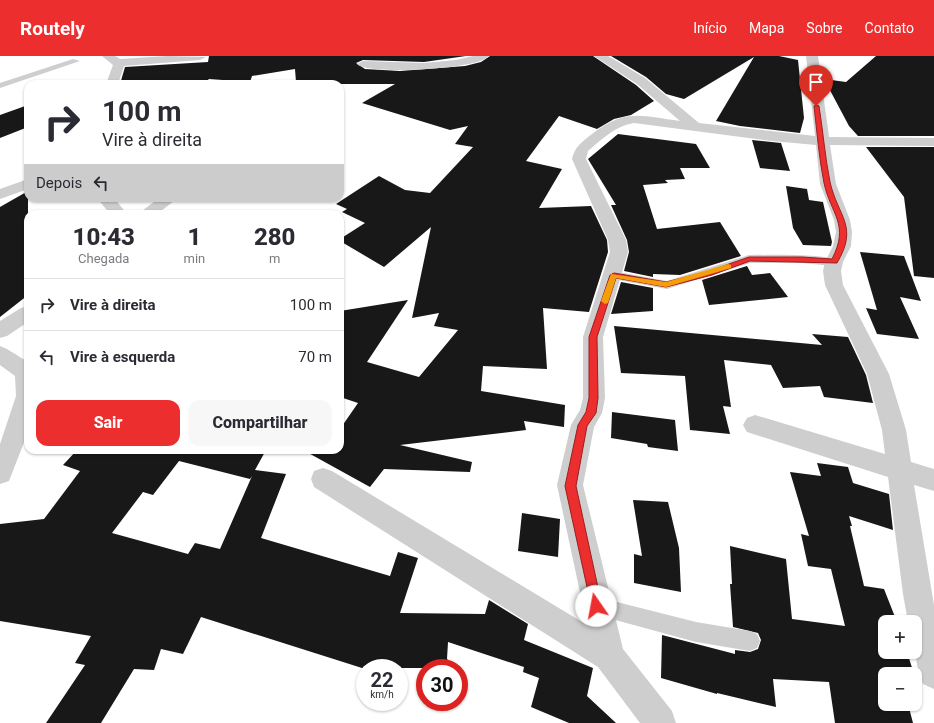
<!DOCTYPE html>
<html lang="pt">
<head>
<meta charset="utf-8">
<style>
  body { margin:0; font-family:Roboto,sans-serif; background:#f7f7f7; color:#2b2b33; height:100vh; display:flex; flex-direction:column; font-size:15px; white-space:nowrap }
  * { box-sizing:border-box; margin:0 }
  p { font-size:13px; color:#7c7c81 }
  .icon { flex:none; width:22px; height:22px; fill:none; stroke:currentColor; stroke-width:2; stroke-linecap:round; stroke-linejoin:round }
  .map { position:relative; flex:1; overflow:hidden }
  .details { position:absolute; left:24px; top:154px; width:320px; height:244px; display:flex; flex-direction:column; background:#fff; border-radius:12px; box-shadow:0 1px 3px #0004 }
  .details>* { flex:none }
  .guide { position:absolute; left:24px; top:24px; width:320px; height:122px; border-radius:12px; box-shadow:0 1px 3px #0004; background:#fff; color:#2b2b33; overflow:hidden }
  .buttons { position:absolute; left:878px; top:559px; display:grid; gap:8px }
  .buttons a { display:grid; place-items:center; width:44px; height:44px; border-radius:8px; background:#fff; box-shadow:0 1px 3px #0004; font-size:20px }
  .speed { position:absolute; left:356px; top:603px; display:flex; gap:8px; font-size:20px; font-weight:700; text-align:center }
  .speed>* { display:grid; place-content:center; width:52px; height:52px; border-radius:50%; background:#fff; box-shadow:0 1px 3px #0004; line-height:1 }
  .speed small { font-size:10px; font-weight:400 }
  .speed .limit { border:6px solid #d22; background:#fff; color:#111 }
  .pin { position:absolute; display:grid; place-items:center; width:34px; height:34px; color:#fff; margin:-41px -17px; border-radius:50% 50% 50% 0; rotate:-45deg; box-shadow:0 0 4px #0007 }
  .pin .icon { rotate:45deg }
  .me { position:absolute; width:44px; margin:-22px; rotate:348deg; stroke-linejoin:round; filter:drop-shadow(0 0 3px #0008) }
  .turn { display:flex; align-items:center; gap:14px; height:84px; padding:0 12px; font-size:18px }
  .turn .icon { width:52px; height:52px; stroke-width:2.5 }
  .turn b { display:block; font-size:28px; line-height:34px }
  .then { display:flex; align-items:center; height:38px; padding:0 12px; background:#0003; gap:8px; font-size:15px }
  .eta { display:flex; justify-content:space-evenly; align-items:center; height:68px; text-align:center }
  .eta b { font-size:24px; font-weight:800; line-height:28px }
  .primary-button { display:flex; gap:8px; margin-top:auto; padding:8px 12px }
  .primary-button a { flex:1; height:46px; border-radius:12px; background:#ed2e2f; color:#fff; font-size:16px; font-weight:800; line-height:46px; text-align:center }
  .primary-button a+a { background:#f7f7f7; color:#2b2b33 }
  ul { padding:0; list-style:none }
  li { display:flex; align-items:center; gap:12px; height:52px; padding:0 12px; border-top:1px solid #e1e1e2 }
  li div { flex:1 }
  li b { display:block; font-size:15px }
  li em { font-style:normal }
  header { display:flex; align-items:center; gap:24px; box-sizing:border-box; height:56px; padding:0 20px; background:#ed2e2f; color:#fff }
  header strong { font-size:19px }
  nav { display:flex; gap:22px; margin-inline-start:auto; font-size:14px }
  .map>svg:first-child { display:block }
</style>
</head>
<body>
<header>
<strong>Routely</strong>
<nav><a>Início</a><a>Mapa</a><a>Sobre</a><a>Contato</a></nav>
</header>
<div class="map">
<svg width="934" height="667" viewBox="0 0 934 667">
  <rect width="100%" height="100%" fill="#fff"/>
  <!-- building -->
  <path fill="#181818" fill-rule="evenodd" d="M209,0H466L424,6L363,4L356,7L365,13L400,15L465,10L481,6L490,0H593L636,29L654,45L631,59L614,63L597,73L559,60L526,105L562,113L539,152L591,150L607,184L608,196L589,256L543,252L547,313L483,310L481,335L565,349L564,371L524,365L526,374L400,389L472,406L470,416L384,413L370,431L303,394H340V373L358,347L340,341V255L408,244L367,306L419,321L458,274L434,270L439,257L412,262L431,171L384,211L340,185V183L365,167L342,156L347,153L336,148L379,120L405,134L430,137L473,91L455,88L468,70L450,74L362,47L395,28H309L308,25L296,26L295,13L252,20L250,26L209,23L203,28H120L125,11L208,6Z
    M611,0H779L798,4L804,62L800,77L740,70L716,65L754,1L684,43L666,38L646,21Z
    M876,0H934V80H858L849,70L824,23L846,26Z
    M28,49V71L0,82V59Z
    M618,78L696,88L710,112H680L685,123L665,124L668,127L643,129L657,173L720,166L741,200L680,219L653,218V221L624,215L629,196L627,184L611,149H616L588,103Z
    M752,84L781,87L790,115L760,112Z
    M866,91H934V222L914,220L904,141Z
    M786,130L807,133L809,144L823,146L832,186L831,190L803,189L793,172Z
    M28,135V239L0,261V151Z
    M860,196L904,200L921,245L900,241L919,283L877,278L866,252L877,254Z
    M747,210L752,219L770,217L788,241L709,249L702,224Z
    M621,226L653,232V255L611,258Z
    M614,270L822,289L812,278L848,281L866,319L873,347L824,341L820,330L783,332L771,309L724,304L731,351L723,350L730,378L690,374L685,320L621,317Z
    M612,356L675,364L678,395L648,391L647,388L611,382Z
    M77,394H266L255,414L286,418L261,482L390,520L398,496L418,502L400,557L485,558L489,544L528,568L524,584L593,612L587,640L616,667H569L531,651L539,622L523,616L524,611L448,586L447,603L455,612H362L201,561L183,598L161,593L154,614L134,613L101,667H46L85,609L75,607L91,580L0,565V468L44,463L80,415L63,409ZM179,405L250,423L252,420L220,493L195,487L188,498L112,477L143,436L153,439Z
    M817,407L848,411L853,427L889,438L893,474L849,460L852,470H850L864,530L884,533L897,566H885V596H907L914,618H885V648H908L913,667H835L829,626L773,623L776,651L717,637V638L661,622L662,579L735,598V594L750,596L758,593L761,584L758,577L733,571L730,528H732L730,490L786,503L792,563L845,570L831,513L808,510L801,478L809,480L790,416L821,420Z
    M633,444L668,446L679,492L681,536L634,527V498L642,500Z
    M522,457L560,463L558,501L518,495Z"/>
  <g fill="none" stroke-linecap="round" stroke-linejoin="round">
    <!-- service -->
    <path fill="#cecece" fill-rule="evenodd" d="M73,3L80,5L0,32V27Z
      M749,199C763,199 834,197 840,206L834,210L802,207H750L667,233L613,223L607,219L613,215L667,225Z
      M597,541L696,566L750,575L757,578L760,585L757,592L750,595L696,586L597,559L590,557L588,550L590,543Z"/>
    <!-- minor -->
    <path fill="#cecece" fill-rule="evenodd" d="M102,0H115L120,3L168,0L206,1L200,4L124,10L118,28H106L113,9Z
      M473,0H489C478,14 366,19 357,8L363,5L424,7L456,4Z
      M594,0H608L645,22L699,67L815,80L806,0H818L829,81L934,82V90L830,89L836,128L850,164L852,176L851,190L843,206L841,215L843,229L889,318L906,374L911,406L934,413V435L914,429L934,549V633L923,628C914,607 915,589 915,566H908L903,538L888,421L747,376L743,369L747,362L755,359L885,398L882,374L867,318L825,229L823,215L825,206L833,190L836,176L834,164L820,128L816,89L772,85L634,67C615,70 602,83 588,95L586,103L626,184L628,196L603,281L605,342L602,357L594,371L583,429L623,593L672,655L676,667H640L598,611L314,431L311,423L314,415L323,412L332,415L587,569L557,429L571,369L580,354L583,342V281L610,196L608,184L572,103C575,90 582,86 592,78C626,52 641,60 680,65L637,28Z
      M28,123V133L0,143V133Z
      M97,142H114L127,158H110Z
      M159,142H178L157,158H138Z
      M28,250V266L7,280L0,282V265L21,252Z
      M0,290L7,293L28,306V376L9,425L0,428V388L16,340L15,320L0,309Z"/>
  </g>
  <!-- route -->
  <path fill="#ed2e2f" stroke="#9a1e1f" d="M816,49L819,50C823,75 825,101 830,126C838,161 859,170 837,207L750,205L712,219L666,231L616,222L597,281L598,342L596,357L587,370L576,430L602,550L600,554L596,556L592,554L565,430L578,369L586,356L589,342V281L610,219L614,217L666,226L706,216L749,201H802L832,203C850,168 831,159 824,127C819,102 817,76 814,50Z"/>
  <!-- slow -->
  <path fill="#f59e0b" d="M728,208L731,209V212L666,231L616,222L608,247L605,248L601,245L611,218L666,226Z"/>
</svg>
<div class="buttons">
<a>+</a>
<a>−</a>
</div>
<div class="speed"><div>22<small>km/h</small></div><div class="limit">30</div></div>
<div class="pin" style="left:816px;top:50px;background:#d93025"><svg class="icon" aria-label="arrive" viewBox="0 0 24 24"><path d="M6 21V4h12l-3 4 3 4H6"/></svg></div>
<svg class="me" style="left:596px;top:550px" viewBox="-20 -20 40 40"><circle r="19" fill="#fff"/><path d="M0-13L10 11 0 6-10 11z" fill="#ed2e2f"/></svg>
<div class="guide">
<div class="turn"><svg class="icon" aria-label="right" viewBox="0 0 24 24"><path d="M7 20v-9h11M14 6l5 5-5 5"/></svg><div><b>100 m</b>Vire à direita</div></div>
<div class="then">Depois<svg class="icon" aria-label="left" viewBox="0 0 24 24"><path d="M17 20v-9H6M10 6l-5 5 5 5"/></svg></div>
</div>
<section class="details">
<div class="eta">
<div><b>10:43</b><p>Chegada</p></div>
<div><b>1</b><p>min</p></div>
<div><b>280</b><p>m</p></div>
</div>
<ul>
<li><svg class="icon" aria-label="right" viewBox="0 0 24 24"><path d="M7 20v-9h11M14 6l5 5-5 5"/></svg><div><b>Vire à direita</b></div><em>100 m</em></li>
<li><svg class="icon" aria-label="left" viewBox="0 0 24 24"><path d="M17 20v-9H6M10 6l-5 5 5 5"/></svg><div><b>Vire à esquerda</b></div><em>70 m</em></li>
</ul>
<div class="primary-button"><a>Sair</a><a>Compartilhar</a></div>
</section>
</div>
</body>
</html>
